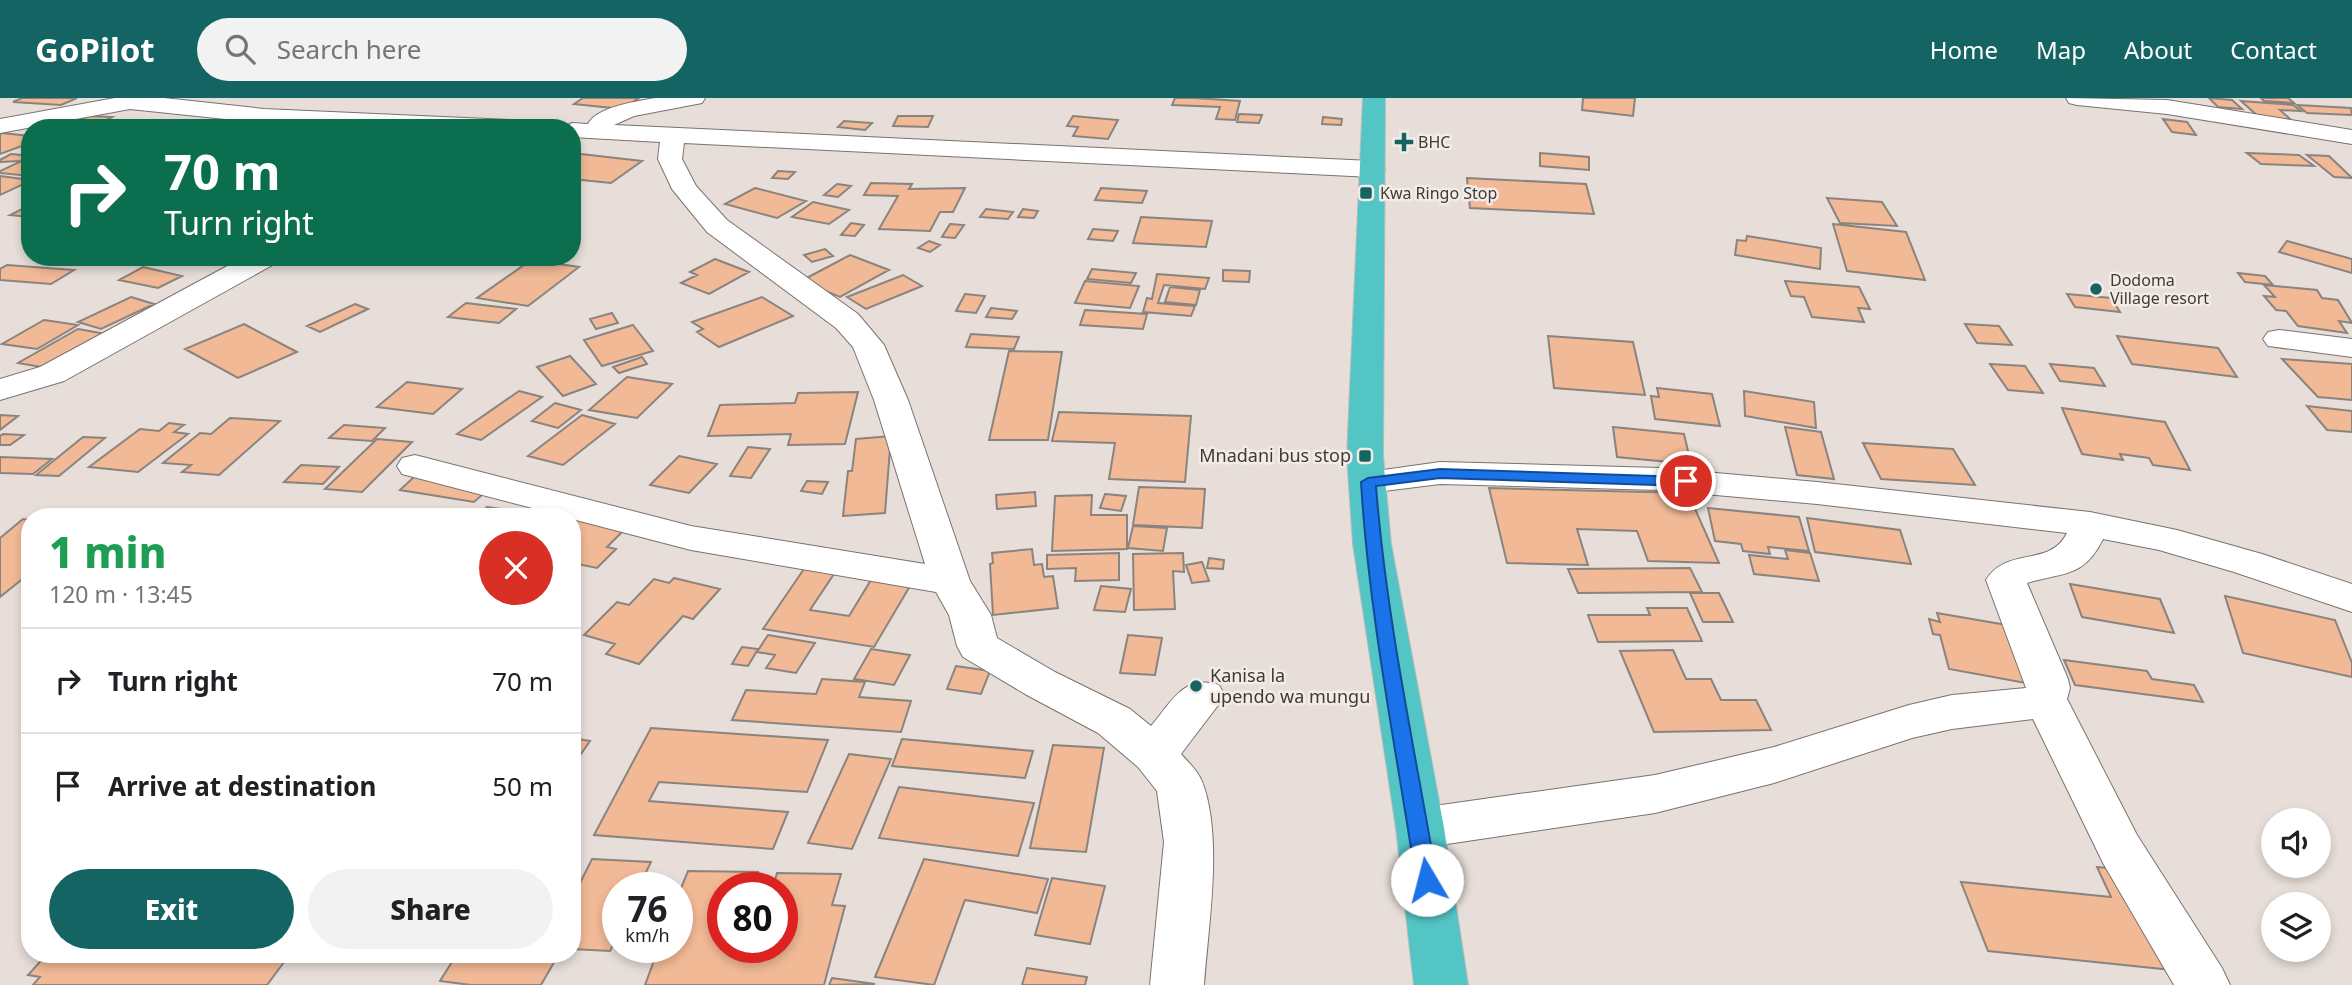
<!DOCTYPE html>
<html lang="en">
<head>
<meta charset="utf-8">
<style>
  body { margin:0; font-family:"Noto Sans",sans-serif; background:#f2f2f2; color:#202124; height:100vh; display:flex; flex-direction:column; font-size:26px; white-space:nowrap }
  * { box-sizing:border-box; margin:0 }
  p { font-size:23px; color:#757577 }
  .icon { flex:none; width:38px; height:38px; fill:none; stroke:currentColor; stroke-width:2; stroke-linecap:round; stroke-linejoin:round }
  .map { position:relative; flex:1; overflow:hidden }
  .drawer { position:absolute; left:21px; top:410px; width:560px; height:455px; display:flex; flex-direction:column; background:#fff; border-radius:28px; box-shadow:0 4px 10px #0003 }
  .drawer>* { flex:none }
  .top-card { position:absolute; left:21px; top:21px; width:560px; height:147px; border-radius:28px; box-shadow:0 4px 10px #0003; background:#0b6e4f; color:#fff; overflow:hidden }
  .tools { position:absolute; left:2261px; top:710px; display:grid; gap:14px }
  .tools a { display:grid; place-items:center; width:70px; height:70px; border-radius:50%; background:#fff; box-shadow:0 4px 10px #0003; font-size:35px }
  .speed { position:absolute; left:602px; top:774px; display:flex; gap:14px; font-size:35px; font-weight:700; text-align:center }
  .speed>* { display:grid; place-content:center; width:91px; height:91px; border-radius:50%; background:#fff; box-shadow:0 4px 10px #0003; line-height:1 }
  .speed small { font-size:18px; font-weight:400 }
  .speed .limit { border:10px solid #d22; background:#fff; color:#111 }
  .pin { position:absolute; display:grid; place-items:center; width:60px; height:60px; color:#fff; margin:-30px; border:4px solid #fff; border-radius:50%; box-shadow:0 2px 7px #0007 }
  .me { position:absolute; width:77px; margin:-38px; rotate:352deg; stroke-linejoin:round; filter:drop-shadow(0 0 5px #0008) }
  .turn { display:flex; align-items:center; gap:24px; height:147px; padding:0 28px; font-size:32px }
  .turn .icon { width:91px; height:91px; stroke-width:2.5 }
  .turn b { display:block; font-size:49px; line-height:60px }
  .round { display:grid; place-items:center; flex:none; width:74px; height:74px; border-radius:37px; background:#f2f2f2 }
  .head { display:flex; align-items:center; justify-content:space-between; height:119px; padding:0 28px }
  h1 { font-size:42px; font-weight:800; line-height:52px; color:#1e9e55 }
  .button { display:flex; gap:14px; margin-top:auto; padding:14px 28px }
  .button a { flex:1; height:80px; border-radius:42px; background:#146464; color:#fff; font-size:28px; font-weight:800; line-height:80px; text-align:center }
  .button a+a { background:#f2f2f2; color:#202124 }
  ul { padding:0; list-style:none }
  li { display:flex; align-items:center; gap:21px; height:105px; padding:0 28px; border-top:2px solid #e0e0e0 }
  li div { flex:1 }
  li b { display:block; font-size:26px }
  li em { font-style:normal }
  header { display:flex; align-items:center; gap:42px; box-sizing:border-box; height:98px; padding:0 35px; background:#146464; color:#fff }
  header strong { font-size:33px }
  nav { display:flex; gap:38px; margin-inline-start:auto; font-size:24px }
  .search { width:490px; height:63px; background:#f2f2f2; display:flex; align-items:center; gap:18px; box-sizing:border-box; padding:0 24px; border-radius:38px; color:#757577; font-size:26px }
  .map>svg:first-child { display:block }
</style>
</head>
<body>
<header>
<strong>GoPilot</strong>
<div class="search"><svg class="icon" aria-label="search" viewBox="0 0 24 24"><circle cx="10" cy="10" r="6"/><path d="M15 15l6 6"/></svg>Search here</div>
<nav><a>Home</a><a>Map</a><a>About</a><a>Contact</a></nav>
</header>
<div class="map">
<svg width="2352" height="887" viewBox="0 0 2352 887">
  <rect width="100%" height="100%" fill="#e7ded9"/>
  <!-- building -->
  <path fill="#f1b995" stroke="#8b837e" stroke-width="2" d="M22,0H77L61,7L13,4Z
    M583,0H639L622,11L574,6Z
    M1175,0H1195L1240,3L1235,22L1216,21L1220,9L1172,7Z
    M1583,0H1635L1633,18L1582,12Z
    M2209,0L2232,2L2242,11L2218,9Z
    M2261,0H2288L2294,5L2264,3Z
    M2241,3L2293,7L2301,13L2280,12L2291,22L2259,19Z
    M2297,7L2351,10L2352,17L2307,15Z
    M1239,16L1262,17L1259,25L1237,24Z
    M89,18L112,19L99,26L74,25Z
    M898,18H933L928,29L893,28Z
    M1073,18L1118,22L1108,41L1073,38L1078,29L1067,28Z
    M1323,19L1342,21L1341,27L1322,26Z
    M2163,21L2187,24L2196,37L2172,34Z
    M844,23L872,25L865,32L838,29Z
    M173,25L232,28L163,30Z
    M2,35L30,38V45L0,56V36Z
    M572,55L642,63L611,85L572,81Z
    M1540,55L1589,59V72L1540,68Z
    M2247,55L2299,57L2314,68L2261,66Z
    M11,56L30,58L20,63L0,64V62Z
    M2307,57L2329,58L2352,80L2334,79Z
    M30,59V78L0,75V73Z
    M778,73L795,74L788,81L772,80Z
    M0,78L30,82V83L0,97Z
    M1467,80L1586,86L1594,116L1470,110Z
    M871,85L912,86L909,91L965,90L953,114H940L930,133L879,131L898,98L864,97Z
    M837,86L851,88L838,99L824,97Z
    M755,90L806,103L777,120L725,106Z
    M1101,90L1147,93L1142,105L1095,102Z
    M1827,100L1882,104L1897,128L1840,125Z
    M813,104L849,112L829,126L792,119Z
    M30,107V119L10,117Z
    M986,111L1013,114L1008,121L980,119Z
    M1023,111L1038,113L1034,120L1018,119Z
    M1141,119L1212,123L1206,149L1133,145Z
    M851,125L864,127L855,138L841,137Z
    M950,126L964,127L955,140L942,139Z
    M1833,126L1906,134L1925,182L1847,173Z
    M1093,131L1118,133L1113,143L1088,141Z
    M1747,138L1821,150L1820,171L1735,157L1737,142L1746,143Z
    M929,143L940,147L930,154L918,150Z
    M2287,143L2352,161V175L2279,154Z
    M825,151L833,158L812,164L804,157Z
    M850,157L889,172L840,199L801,183Z
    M715,161L749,174L709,196L681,185L697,177L690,174Z
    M531,162L579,169L528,208L477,200Z
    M7,167L74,172L51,186L0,182V171Z
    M143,169L182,178L158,190L119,182Z
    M1092,171L1136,175L1131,185L1087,181Z
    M1223,172L1250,173L1249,184L1223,183Z
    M2238,175L2265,178L2273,187L2245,184Z
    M1157,176L1209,180L1205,191L1164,187L1158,205L1195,208L1191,218L1143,214L1147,200L1152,201Z
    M903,177L922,188L866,211L847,199Z
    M1085,183L1139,188L1130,210L1075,205Z
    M1785,183L1859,189L1870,211L1858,210L1864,224L1812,219L1804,199L1791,198Z
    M2264,187L2317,192L2322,200L2338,202L2352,225L2339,223L2347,235L2298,228L2286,213L2276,212L2264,198L2275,199Z
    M1170,189L1200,192L1196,207L1165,204Z
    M965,196L985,198L976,215L956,213Z
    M2067,196L2111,200L2120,214L2075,209Z
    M131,199L154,206L101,231L78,224Z
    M762,199L793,218L719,249L697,234L703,231L692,224Z
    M466,205L516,211L499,225L448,219Z
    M355,206L368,211L320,234L307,228Z
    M991,210L1017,213L1012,221L986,219Z
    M1085,212L1147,216L1143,231L1080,227Z
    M612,215L618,225L596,231L590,221Z
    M44,222L78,227L37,251L2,246Z
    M244,226L297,254L238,280L185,251Z
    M1965,226L1999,228L2012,247L1977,245Z
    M633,227L653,253L602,268L584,242Z
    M78,231L106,236L47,270L18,265Z
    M971,236L1019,239L1014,251L966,249Z
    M1548,238L1633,244L1645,297L1554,290Z
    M2117,238L2218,250L2237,279L2132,266Z
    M1009,253L1062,254L1048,342H989Z
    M570,258L596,286L563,298L537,269Z
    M642,259L647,266L619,275L613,269Z
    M2282,261L2352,266V302L2318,299Z
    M1990,266L2025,268L2043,295L2008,292Z
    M2050,266L2094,270L2105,288L2060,283Z
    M627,279L672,286L637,320L589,312Z
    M407,284L462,291L433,316L377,309Z
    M1657,290L1712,296L1720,328L1655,321L1651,298L1659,299Z
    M519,293L542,299L481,342L457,336Z
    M1744,293L1814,304L1816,330L1745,318Z
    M858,294L845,346L788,347L791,336L708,338L720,307L795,305L798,295Z
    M555,305L581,312L558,330L532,323Z
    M2307,308L2352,313V334L2327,332Z
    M2062,310L2165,324L2190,372L2153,367L2149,360L2120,356L2123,362L2082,356Z
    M1059,314L1191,318L1185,384L1109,381L1115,345L1052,343Z
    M0,317L18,318L0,332Z
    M582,317L615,326L563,367L528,358Z
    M230,320L280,323L219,377L182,374L191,367L163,365L200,335L211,336Z
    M169,325L184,327L174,334L188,336L138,374L89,369L140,331L159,333Z
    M344,327L385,330L372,343L329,340Z
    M1613,329L1684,336L1691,366L1617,359Z
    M1785,329L1821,334L1834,381L1797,377Z
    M3,336L24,337L10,347H0V338Z
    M891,338L885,415L843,418L848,373H852L856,341Z
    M83,339L105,340L59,378L36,377Z
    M377,341L412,344L362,394L325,391Z
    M1863,345L1953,351L1975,387L1881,381Z
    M748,349L770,351L751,380L730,378Z
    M679,358L717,366L689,395L650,387Z
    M0,359L52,361L33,376L0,375Z
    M301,367L339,369L323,386L284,384Z
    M415,378L490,390L474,404L400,392Z
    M807,383L828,384L822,396L801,393Z
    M1139,389L1205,391L1202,430L1133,427Z
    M1489,390L1688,395L1719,465L1648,463L1637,433L1577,431L1588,467L1507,465Z
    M1035,394L1036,408L997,411L996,397Z
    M1105,396L1126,398L1121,413L1100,410Z
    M1092,397L1091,417H1127V451L1052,453L1055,398Z
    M487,409L509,412L503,418H478Z
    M1708,410L1799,419L1809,453L1768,449L1770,456L1743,453L1741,446L1715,443Z
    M540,411L626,430L607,449L616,451L597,470L572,465V418H531Z
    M1807,420L1900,432L1911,466L1815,454Z
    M23,421L30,422V475L0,499V440Z
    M1133,428L1167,430L1163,453L1128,450Z
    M1032,451L1034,467L1042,466L1044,479L1053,478L1058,510L993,517L990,466L993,465L992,455Z
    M1785,452L1810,455L1819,483L1754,476L1749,457L1788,461Z
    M1119,455V482L1075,483L1076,470L1047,471V457Z
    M1183,455L1184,474L1173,473L1175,511L1134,512L1133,456Z
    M1209,460L1224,462L1223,471L1207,470Z
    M1202,464L1209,483L1192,485L1186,467Z
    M808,465L838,470L810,512L849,518L874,477L913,483L874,549L763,531Z
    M1690,470L1702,494L1578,495L1568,471Z
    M674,480L720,491L693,521L683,518L639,566L606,556L615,546L584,537L617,504L629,507L654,481L669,485Z
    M2070,486L2160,501L2174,535L2082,519Z
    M1101,488L1131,491L1125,514L1094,512Z
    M1690,495H1719L1733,524H1703Z
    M2225,498L2335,522L2352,565V579L2243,555Z
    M1647,510H1687L1702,543L1598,544L1588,517H1650Z
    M1937,515L2018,529L2037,587L1949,571L1940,537L1933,536L1929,521L1940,524Z
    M768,537L815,545L796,575L766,570L775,557L757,554Z
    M1128,537L1162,540L1155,577L1120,575Z
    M742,549L758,551L748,568L732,566Z
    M871,551L910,557L894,587L854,581Z
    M1673,552L1686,581H1711L1721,602H1756L1771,632L1654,634L1620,553Z
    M2064,562L2147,573L2152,581L2194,587L2203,604L2075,587Z
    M956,568L990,573L981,596L947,591Z
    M822,581L865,584L859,599L911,603L901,634L732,622L746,592L816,596Z
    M651,630L828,642L807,694L659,684L649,703L788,714L773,751L594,737Z
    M572,640L590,643L572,669Z
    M902,641L1033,653L1025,680L892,668Z
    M1053,647L1104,650L1086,754L1030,750Z
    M849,656L891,661L852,751L808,745Z
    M899,689L1034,705L1018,758L879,740Z
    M592,761L651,764L639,789H618V837L610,853L572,851V801Z
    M924,761L1048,781L1037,815L965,802L934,887L875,879Z
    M2097,769L2129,772L2182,873L1988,853L1961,784L2111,799Z
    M688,773L758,774L754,789H723V849H782V789H773L777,775L841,776L832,807L845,808L824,887H645L659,849H677V800Z
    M1052,780L1105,788L1090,846L1035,837Z
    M47,856H290L267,887H33L40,879L28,877Z
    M457,856H531L557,859L541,887H471L440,883Z
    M1027,870L1087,879L1085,887H1022Z
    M832,880L875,886L829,887Z"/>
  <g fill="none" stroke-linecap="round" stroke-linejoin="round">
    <!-- minor casing -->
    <g stroke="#7a726d" stroke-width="2">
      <path id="minor" d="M115,0H164L264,11L531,23L539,25L543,30H368L264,25L130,11L0,35V21Z
        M656,0H705L702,5L634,18L614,27L1372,63L1381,66L1385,71L1381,76L1372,79L684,45L682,61L696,88L727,122L858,216L884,247L908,302L970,483L991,517L997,540L1055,574L1130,611L1151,628C1172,604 1183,576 1219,587L1225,598L1181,656C1189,665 1199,674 1203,686C1223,741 1208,829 1204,887H1150L1164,744L1157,693L1138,669L1098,635L1025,596L963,559L957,548L949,517L936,494L691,452L572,421V418H563L402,376L397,368L402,360L415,357L691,428L925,466L874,302L853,249L836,230L707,134L672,91L658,61L660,44L572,39V30H562L572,25L588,26C596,9 638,3 656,0Z
        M2066,0L2167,2L2352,32V46L2167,16L2077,7L2069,5Z
        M244,159H280L276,165L64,283L0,302V281L40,269Z
        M2279,232L2352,241V259L2268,248L2263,241L2268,234Z
        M1440,364L1660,370L1817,384L2090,414L2177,432L2262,456L2352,486V514L2234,474L2159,452L2103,441C2084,480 2063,474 2027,485L2068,581L2070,590L2067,601L2137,737L2222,870L2230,887H2174L2103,765L2033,621L1952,631L1912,640L1774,685L1655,715L1420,750L1403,744L1396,730L1403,716L1420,710L1655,677L1774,649L1909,607L1952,597L2026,590L1986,482C2007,448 2050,470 2067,435L1817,406L1660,392L1440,386L1368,395L1355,392L1350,384L1355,376Z"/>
    </g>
    <!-- highway casing -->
    <g stroke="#bdbcbb" stroke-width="2">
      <path id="highway" d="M1363,0H1385L1383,358L1391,446L1444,730L1468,887H1414L1396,730L1353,446L1347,358Z"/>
    </g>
    <!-- minor -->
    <use href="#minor" fill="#fff" fill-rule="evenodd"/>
    <!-- highway -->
    <use href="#highway" fill="#53c5c5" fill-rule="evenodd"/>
  </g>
  <!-- route -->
  <path fill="#1a73e8" stroke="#114b97" stroke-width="2" d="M1440,371L1686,379L1694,383L1686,388L1440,380L1376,388C1386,520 1415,652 1437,782L1434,789L1427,791L1420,789L1416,782C1396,650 1369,518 1361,384L1368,380Z"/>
  <!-- markers -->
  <g fill="#146464" stroke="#f4ebe6" stroke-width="2.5">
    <path d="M1400.5 33.5h7v7h7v7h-7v7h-7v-7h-7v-7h7z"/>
    <rect x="1359" y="88" width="14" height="14" rx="3.5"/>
    <circle cx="2096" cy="191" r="7"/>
    <rect x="1358" y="351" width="14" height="14" rx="3.5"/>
    <circle cx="1196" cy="588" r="7"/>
  </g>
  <g text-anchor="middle" stroke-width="5" stroke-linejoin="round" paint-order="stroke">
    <!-- far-poi labels -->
    <g font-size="16" fill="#3d3a38" stroke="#f4ebe6" text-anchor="start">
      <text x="1418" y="50">BHC</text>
      <text x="1380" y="101">Kwa Ringo Stop</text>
      <text x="2110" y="188">Dodoma<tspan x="2110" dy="18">Village resort</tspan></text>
    </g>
    <!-- poi labels -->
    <g font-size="18" fill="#3d3a38" stroke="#f4ebe6" text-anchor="end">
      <text x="1351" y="364">Mnadani bus stop</text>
      <text x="1210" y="584" text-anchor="start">Kanisa la<tspan x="1210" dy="21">upendo wa mungu</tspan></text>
    </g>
  </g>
</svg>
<div class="tools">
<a><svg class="icon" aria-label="sound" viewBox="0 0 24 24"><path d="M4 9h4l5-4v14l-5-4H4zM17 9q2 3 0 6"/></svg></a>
<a><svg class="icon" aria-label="layers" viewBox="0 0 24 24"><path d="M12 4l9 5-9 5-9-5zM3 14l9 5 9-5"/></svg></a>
</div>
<div class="speed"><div>76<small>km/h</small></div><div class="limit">80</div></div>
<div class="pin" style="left:1686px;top:383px;background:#d93025"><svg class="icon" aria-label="arrive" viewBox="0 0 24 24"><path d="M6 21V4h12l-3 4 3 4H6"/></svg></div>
<svg class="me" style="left:1427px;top:782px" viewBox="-20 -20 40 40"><circle r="19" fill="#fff"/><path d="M0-13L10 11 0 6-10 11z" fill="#1a73e8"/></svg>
<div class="top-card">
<div class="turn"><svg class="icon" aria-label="right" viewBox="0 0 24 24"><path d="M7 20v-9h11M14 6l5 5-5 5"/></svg><div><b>70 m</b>Turn right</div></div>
</div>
<section class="drawer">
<div class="head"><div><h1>1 min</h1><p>120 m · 13:45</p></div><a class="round" style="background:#d93025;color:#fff"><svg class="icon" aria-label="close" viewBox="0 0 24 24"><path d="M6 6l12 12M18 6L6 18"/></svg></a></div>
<ul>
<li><svg class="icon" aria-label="right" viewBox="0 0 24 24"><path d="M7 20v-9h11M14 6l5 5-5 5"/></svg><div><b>Turn right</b></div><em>70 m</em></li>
<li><svg class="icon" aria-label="arrive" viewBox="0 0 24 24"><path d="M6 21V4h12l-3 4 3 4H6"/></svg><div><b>Arrive at destination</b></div><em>50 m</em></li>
</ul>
<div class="button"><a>Exit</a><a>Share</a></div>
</section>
</div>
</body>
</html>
